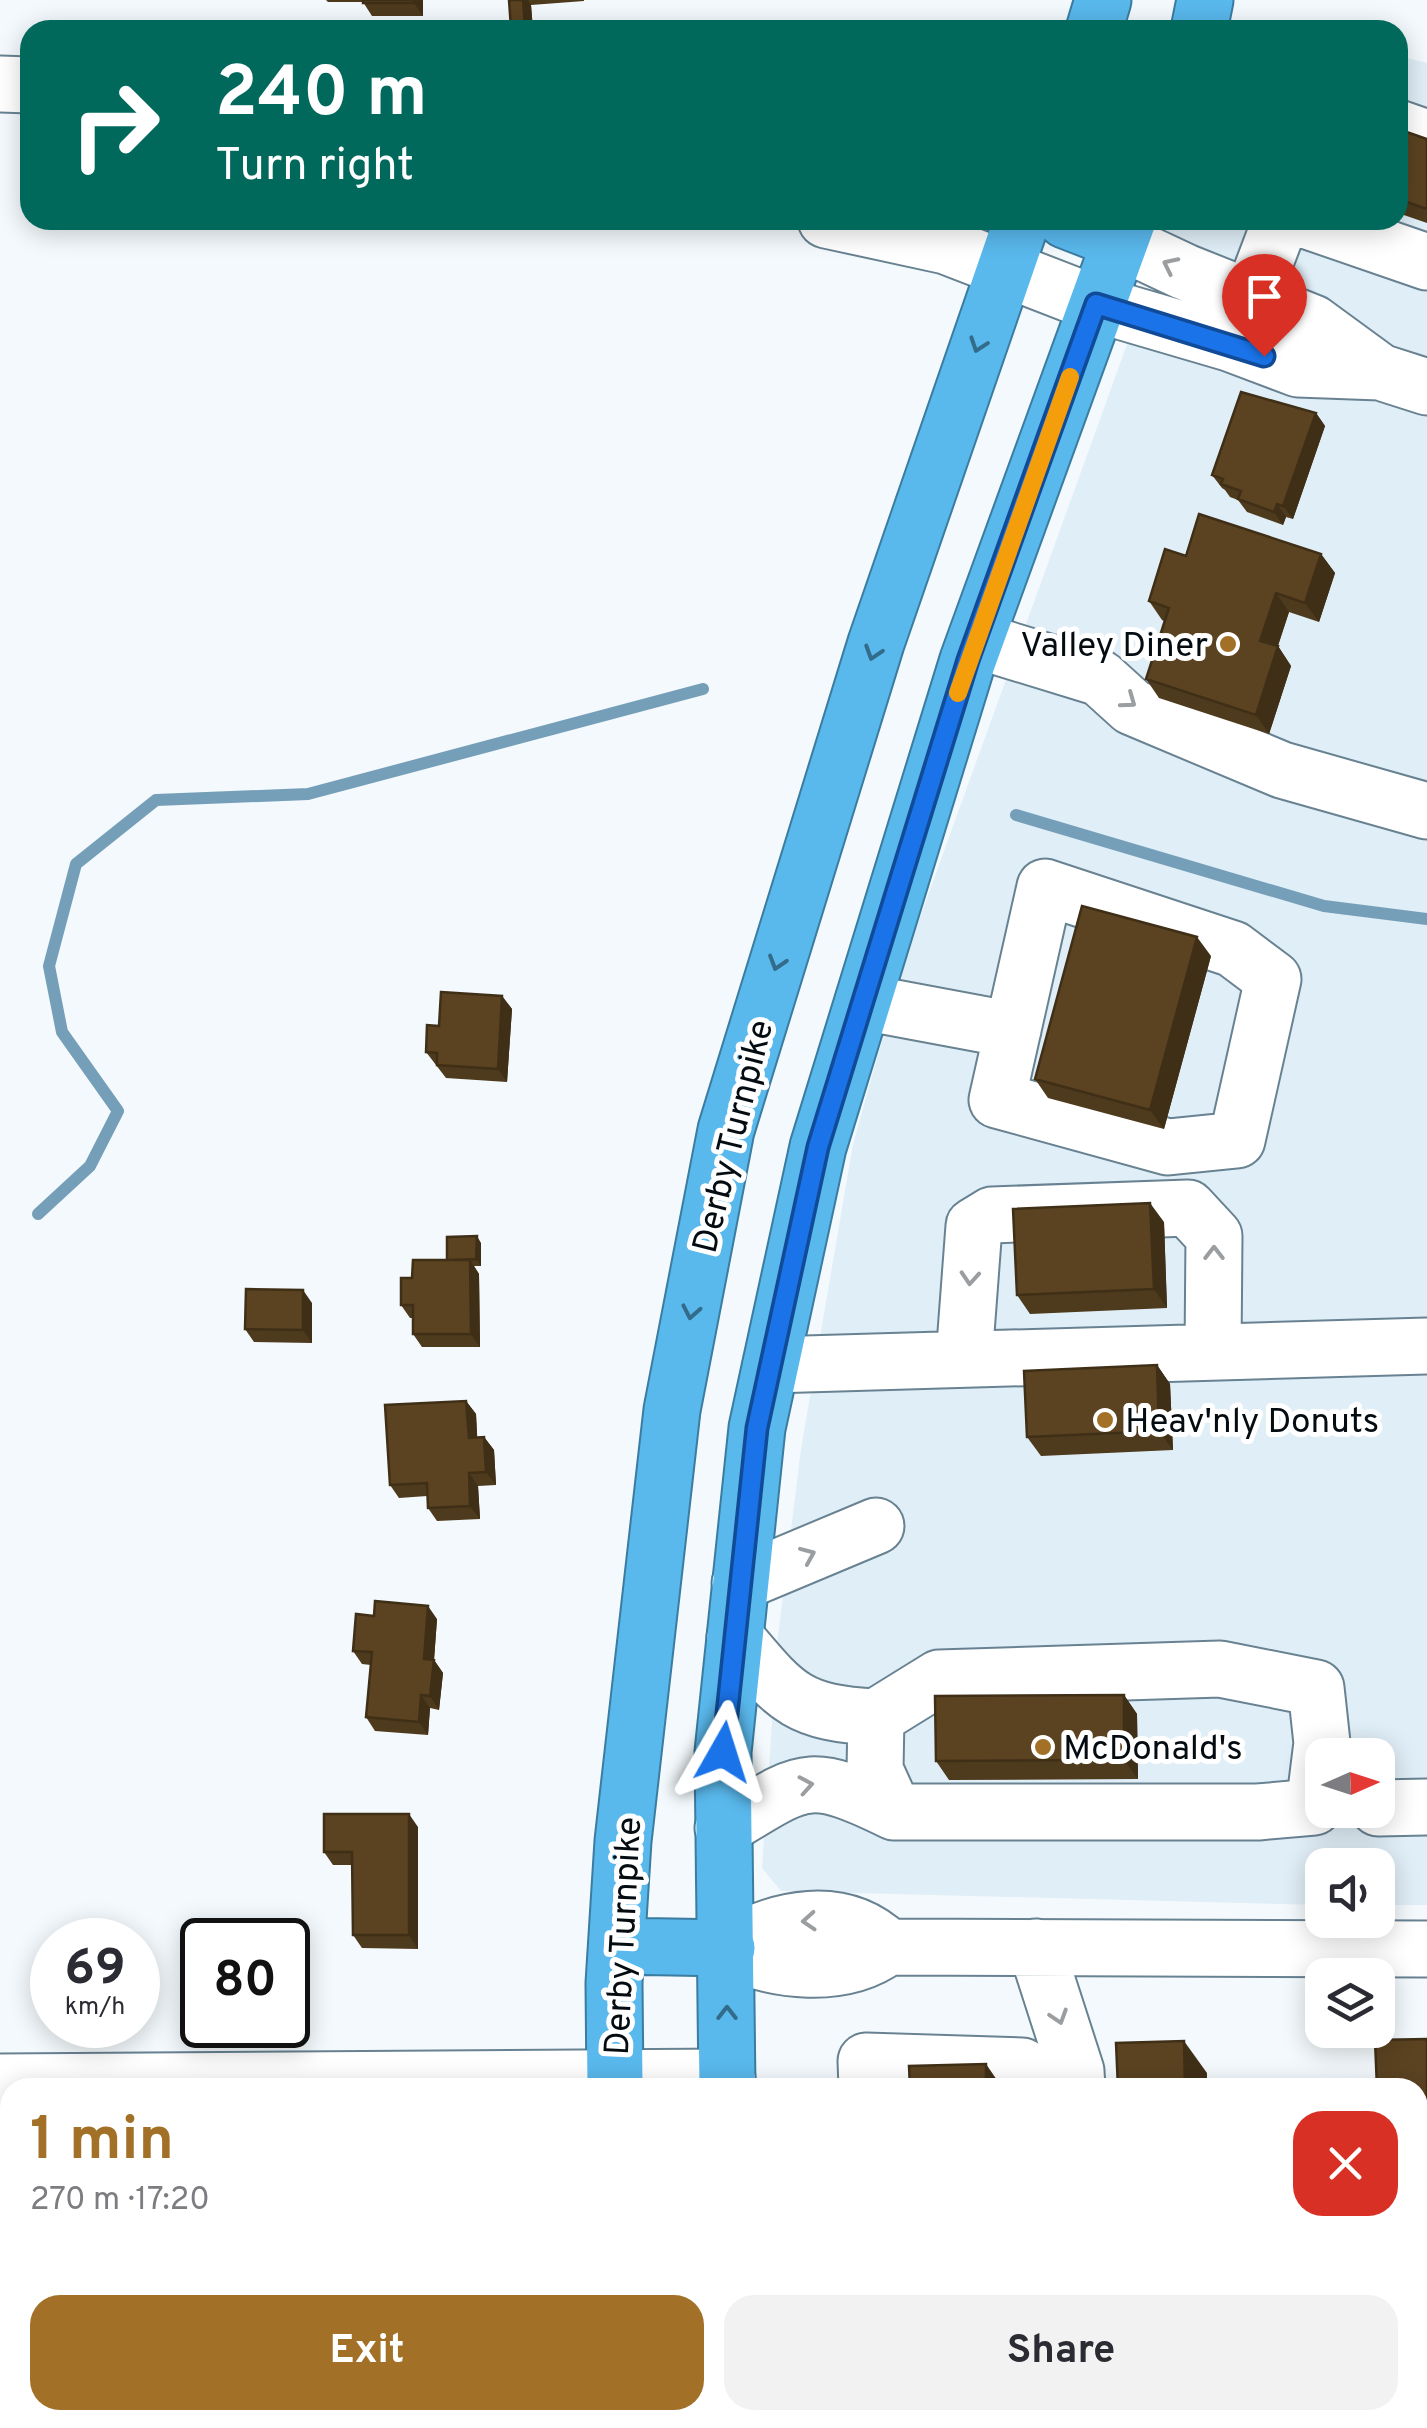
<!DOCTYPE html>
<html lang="en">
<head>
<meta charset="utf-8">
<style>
  body { margin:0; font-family:Overpass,sans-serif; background:#f2f2f3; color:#2b2b33; height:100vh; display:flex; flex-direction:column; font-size:38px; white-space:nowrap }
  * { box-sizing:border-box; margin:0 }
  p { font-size:32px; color:#7c7c81 }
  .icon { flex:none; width:55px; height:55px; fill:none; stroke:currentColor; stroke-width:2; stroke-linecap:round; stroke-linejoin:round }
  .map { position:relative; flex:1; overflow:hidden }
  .panel { position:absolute; left:0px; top:2078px; width:1428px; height:352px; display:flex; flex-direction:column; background:#fff; border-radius:30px 30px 0 0; box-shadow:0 5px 25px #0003 }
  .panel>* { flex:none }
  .hud { position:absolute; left:20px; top:20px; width:1388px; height:210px; border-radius:30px; box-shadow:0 5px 25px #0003; background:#00695c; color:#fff; overflow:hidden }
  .needle { width:65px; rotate:87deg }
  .fabs { position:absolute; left:1305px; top:1738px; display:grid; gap:20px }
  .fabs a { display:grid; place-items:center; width:90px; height:90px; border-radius:20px; background:#fff; box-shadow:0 5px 25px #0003; font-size:50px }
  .speed { position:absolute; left:30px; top:1918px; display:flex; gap:20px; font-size:50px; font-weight:700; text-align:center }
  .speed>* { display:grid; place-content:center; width:130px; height:130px; border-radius:50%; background:#fff; box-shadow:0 5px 25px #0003; line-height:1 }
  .speed small { font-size:25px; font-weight:400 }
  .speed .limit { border:5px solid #111; border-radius:15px; background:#fff; color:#111 }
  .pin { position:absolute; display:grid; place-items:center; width:85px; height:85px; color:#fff; margin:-102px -42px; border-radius:50% 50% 50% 0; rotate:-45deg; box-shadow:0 0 10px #0007 }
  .pin .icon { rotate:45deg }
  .me { position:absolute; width:110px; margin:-55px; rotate:6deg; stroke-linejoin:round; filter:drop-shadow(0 0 8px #0008) }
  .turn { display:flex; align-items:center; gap:35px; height:210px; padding:0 30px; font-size:45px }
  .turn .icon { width:130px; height:130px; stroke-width:2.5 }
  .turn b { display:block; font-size:70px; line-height:85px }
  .round { display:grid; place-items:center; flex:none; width:105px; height:105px; border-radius:30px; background:#f2f2f3 }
  .headline { display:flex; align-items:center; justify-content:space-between; height:170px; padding:0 30px }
  h1 { font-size:60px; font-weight:700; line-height:75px; color:#a37027 }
  .primary-button { display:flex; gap:20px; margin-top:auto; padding:20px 30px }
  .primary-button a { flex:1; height:115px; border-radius:30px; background:#a37027; color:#fff; font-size:40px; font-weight:700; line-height:115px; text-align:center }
  .primary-button a+a { background:#f2f2f3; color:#2b2b33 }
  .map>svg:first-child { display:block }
</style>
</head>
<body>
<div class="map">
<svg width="1427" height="2428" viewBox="0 0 1427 2428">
  <rect width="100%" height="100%" fill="#f3f9fc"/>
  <!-- built -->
  <path fill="#e0eef7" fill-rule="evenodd" d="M1398,56L1427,63V1905H1378V1865H1322V1905L781,1891L762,1868L778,1636L801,1449L853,1144L905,959L1172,220H1398ZM1322,1755H1378V1810H1322Z"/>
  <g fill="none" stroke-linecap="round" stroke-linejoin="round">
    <!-- stream -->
    <path stroke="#759fb8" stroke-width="12" d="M1016,815L1324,906L1427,919
      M38,1214L90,1166L118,1111L62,1032L49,966L76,864L156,800L308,794L703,689"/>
    <!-- minor casing -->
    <g stroke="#688292" stroke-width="59">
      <path id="minor" d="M0,84L30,85
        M1398,128L1427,138
        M826,220L946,246L1096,304L1229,343L1298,369L1380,372L1427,387
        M1305,220L1427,262
        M1119,241L1185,272L1313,323L1380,372
        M1251,299L1281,220
        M976,640L1100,678L1132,707L1282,770L1427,811
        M1045,887L1233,949L1273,979L1237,1140L1168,1147L997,1100Z
        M863,1002L1013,1030
        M964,1359L974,1226L992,1215L1188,1208L1214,1236L1213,1351
        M771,1365L1427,1346
        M740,1583L876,1526
        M735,1637C785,1696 795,1713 876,1717
        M1220,1669L1316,1688L1322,1743L1314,1807L1258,1812H894L875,1770L876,1717L939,1678Z
        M1378,1808L1427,1807
        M723,1828C804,1779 806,1769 894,1812
        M1036,1947L1076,2071L1077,2088
        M727,1948C773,1973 844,1980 888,1947L1427,1949
        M727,1948C777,1917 842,1903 888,1947
        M0,2082L727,2077
        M867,2088L866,2061L1022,2066L1046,2088
        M1418,2351H1427"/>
    </g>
    <!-- highway casing -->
    <g stroke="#3b7ca0" stroke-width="59">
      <path id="highway" d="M1094,30L1103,0
        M1199,30L1205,0
        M1065,220L1119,241
        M617,1946L727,1948
        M615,2088L614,1983L623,1841L672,1410L726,1130L876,643L1022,220
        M727,2088L723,1752L757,1428L818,1147L968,660L1128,220
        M622,2420L623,2428
        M731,2420V2428"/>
    </g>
    <!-- minor -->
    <use href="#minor" stroke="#fff" stroke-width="55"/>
    <!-- highway -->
    <use href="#highway" stroke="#59b8ec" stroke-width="55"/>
  </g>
  <!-- wall -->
  <path fill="#4e3a1c" d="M326,0H423V16H372L363,2H328Z
    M509,0H584V1L531,5L533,30H513Z
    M1398,129L1427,139V223L1398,213Z
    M1316,413L1325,426L1293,519L1286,517L1283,525L1247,512L1238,500L1230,497L1225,490L1222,488L1212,475Z
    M1321,554L1335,573L1319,622L1289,612L1278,646L1291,666L1269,734L1159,698L1146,679L1164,621L1162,620L1149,601L1186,556Z
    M1211,956L1164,1129L1048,1098L1035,1079Z
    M502,996L512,1009L507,1082L446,1078L426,1052L439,1026Z
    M1164,1222L1167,1308L1030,1314L1017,1295Z
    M481,1243V1266H474L479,1274L480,1347H422L413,1334V1318H410L401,1305L412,1278Z
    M312,1303V1343L254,1342L245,1329Z
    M1157,1365L1170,1384L1173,1450L1041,1456L1027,1437Z
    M466,1401L476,1414L477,1437H484L494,1450L496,1485L478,1486L480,1519L437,1521L428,1508L427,1496L399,1498L390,1485Z
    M437,1619L434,1660L443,1673L439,1710L430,1708L428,1735L375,1731L366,1717L371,1665L362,1664L353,1651Z
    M1124,1695L1137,1714L1138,1779L949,1780L936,1761Z
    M418,1827V1949L362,1948L353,1935L352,1865H333L324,1852Z
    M1427,2039V2265L1418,2266V2088Z
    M10,2198V2288L0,2289V2199Z"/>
  <!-- shaded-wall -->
  <path fill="#402f17" d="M414,0H423V16L414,3Z
    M523,0H528L531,5L533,30H527L525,27Z
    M1316,413L1325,426L1293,519L1283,506Z
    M1277,504L1286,517L1283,525L1274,512Z
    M1321,554L1335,573L1319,622L1305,603Z
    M1276,593L1289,612L1273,660L1260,641Z
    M1278,646L1291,666L1269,734L1256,715Z
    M1197,937L1211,956L1164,1129L1150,1110Z
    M502,996L512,1009L507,1082L498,1069Z
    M1150,1203L1164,1222L1167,1308L1154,1289Z
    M477,1236L481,1243V1266L476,1259Z
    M470,1260L479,1274L480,1347L471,1334Z
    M303,1290L312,1303V1343L303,1330Z
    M1157,1365L1170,1384L1173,1450L1159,1431Z
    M466,1401L476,1414L478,1451L469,1438Z
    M484,1437L494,1450L496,1485L486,1472Z
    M469,1473L478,1486L480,1519L470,1506Z
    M428,1606L437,1619L434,1660L443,1673L439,1710L430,1696L424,1659Z
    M421,1695L430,1708L428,1735L419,1722Z
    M1124,1695L1137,1714L1138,1779L1124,1760Z
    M409,1814L418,1827V1949L409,1935Z
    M1184,2041L1207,2073V2088H1185Z
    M986,2064L999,2083V2088H986Z
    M1418,2118L1427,2132V2195L1421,2186L1418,2160Z
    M1418,2193L1427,2207V2250L1418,2237Z
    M434,2420H442L443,2428H434Z
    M1013,2420H1019L1022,2428H1014Z"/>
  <!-- building -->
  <path fill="#5b4321" stroke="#402f17" stroke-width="2.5" d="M363,0H414V3H363Z
    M509,0H523L525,27L511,28Z
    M1398,129L1427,139V209L1398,199Z
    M1241,392L1316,413L1283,506L1277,504L1274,512L1238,499L1241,491L1221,484L1223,479L1212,475Z
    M1199,514L1321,554L1305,603L1276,593L1260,641L1278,646L1256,715L1146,679L1169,608L1149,601L1165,549L1186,556Z
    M1082,906L1197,937L1150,1110L1035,1079Z
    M441,992L502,996L498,1069L437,1065V1053L426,1052L427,1025L439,1026Z
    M1150,1203L1154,1289L1017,1295L1013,1209Z
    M477,1236L476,1259L447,1260V1237Z
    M413,1260H470L471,1334H413V1305H401V1278H412Z
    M246,1289L303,1290V1330L245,1329Z
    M1157,1365L1159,1431L1027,1437L1024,1371Z
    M466,1401L469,1438L484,1437L486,1472L469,1473L470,1506L428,1508L427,1483L390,1485L385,1405Z
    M375,1601L428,1606L424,1659L434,1660L430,1696L421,1695L419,1722L366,1717L372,1652L353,1651L356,1614L374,1616Z
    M1124,1695V1760L936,1761L935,1696Z
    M324,1814H409V1935H353L352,1852H324Z
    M1427,2039V2107H1418V2088H1377L1375,2040Z
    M1184,2041L1185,2088H1118L1116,2043Z
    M986,2064V2088H910L909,2066Z
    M1418,2151H1420L1421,2186H1418Z
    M10,2198V2275H0V2199Z
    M1418,2411H1427V2428H1271V2420H1418Z
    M388,2420H434V2428H388Z
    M978,2420H1013L1014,2428H978Z"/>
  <!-- one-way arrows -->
  <defs><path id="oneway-chevron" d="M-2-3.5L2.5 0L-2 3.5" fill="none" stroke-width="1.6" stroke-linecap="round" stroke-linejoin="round" transform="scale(2.5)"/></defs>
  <g stroke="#9b9ea0">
    <use href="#oneway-chevron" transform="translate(1170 265) rotate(-154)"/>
    <use href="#oneway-chevron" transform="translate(1129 701) rotate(36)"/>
    <use href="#oneway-chevron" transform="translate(1214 1253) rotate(-90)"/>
    <use href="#oneway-chevron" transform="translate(970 1278) rotate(94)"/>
    <use href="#oneway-chevron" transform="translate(808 1555) rotate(-23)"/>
    <use href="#oneway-chevron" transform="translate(806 1785) rotate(-10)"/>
    <use href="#oneway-chevron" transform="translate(809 1921) rotate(176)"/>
    <use href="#oneway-chevron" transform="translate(1059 2017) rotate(72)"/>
  </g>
  <g stroke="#336b8a">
    <use href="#oneway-chevron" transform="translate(978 345) rotate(109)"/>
    <use href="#oneway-chevron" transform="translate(873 653) rotate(108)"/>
    <use href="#oneway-chevron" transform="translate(777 963) rotate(107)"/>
    <use href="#oneway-chevron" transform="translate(691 1312) rotate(101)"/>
    <use href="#oneway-chevron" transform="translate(727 2013) rotate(-90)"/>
  </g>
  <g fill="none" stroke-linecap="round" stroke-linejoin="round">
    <!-- route casing -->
    <g stroke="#114b97" stroke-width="25">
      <path id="route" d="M723,1752L757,1428L818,1147L968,660L1096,304L1264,356"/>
    </g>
    <!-- route -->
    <use href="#route" stroke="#1a73e8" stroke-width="18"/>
    <!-- slow -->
    <path stroke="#f59e0b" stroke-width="18" d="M958,693L1070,377"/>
  </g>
  <!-- markers -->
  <g fill="#a37027" stroke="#fff" stroke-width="4">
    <circle cx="1228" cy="644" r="10"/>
    <circle cx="1105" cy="1420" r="10"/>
    <circle cx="1043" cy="1747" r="10"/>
  </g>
  <g text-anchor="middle" stroke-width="10" stroke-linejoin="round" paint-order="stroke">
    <!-- poi labels -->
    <g font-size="35" fill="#040c12" stroke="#fff" text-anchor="start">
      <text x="1208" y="656" text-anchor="end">Valley Diner</text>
      <text x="1125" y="1432">Heav'nly Donuts</text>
      <text x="1063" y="1759">McDonald's</text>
    </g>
    <!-- street labels -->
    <g font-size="35" fill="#040c12" stroke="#fff">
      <text transform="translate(732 1136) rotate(-76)" y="12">Derby Turnpike</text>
      <text transform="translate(622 1936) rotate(-87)" y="12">Derby Turnpike</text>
    </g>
  </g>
</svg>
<div class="fabs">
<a><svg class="needle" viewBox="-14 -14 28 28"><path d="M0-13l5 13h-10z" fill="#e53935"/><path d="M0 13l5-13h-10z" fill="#7c7c81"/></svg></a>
<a><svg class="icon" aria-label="sound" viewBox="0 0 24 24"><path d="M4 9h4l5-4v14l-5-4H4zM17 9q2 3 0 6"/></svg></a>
<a><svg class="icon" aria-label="layers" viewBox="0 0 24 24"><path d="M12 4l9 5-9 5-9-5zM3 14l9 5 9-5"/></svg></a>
</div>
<div class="speed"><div>69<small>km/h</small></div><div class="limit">80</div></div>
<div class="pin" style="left:1264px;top:356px;background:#d93025"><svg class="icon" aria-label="arrive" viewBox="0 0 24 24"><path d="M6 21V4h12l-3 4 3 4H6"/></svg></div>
<svg class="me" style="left:723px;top:1752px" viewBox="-20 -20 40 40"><path d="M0-17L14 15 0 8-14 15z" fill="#1a73e8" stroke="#fff" stroke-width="4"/></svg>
<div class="hud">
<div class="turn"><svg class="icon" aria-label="right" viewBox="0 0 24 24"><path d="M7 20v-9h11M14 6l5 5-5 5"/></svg><div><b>240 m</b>Turn right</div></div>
</div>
<section class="panel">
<div class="headline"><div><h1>1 min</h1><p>270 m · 17:20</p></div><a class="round" style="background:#d93025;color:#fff"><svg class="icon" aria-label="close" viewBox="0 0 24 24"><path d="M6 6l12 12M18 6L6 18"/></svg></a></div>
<div class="primary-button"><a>Exit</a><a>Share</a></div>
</section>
</div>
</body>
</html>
